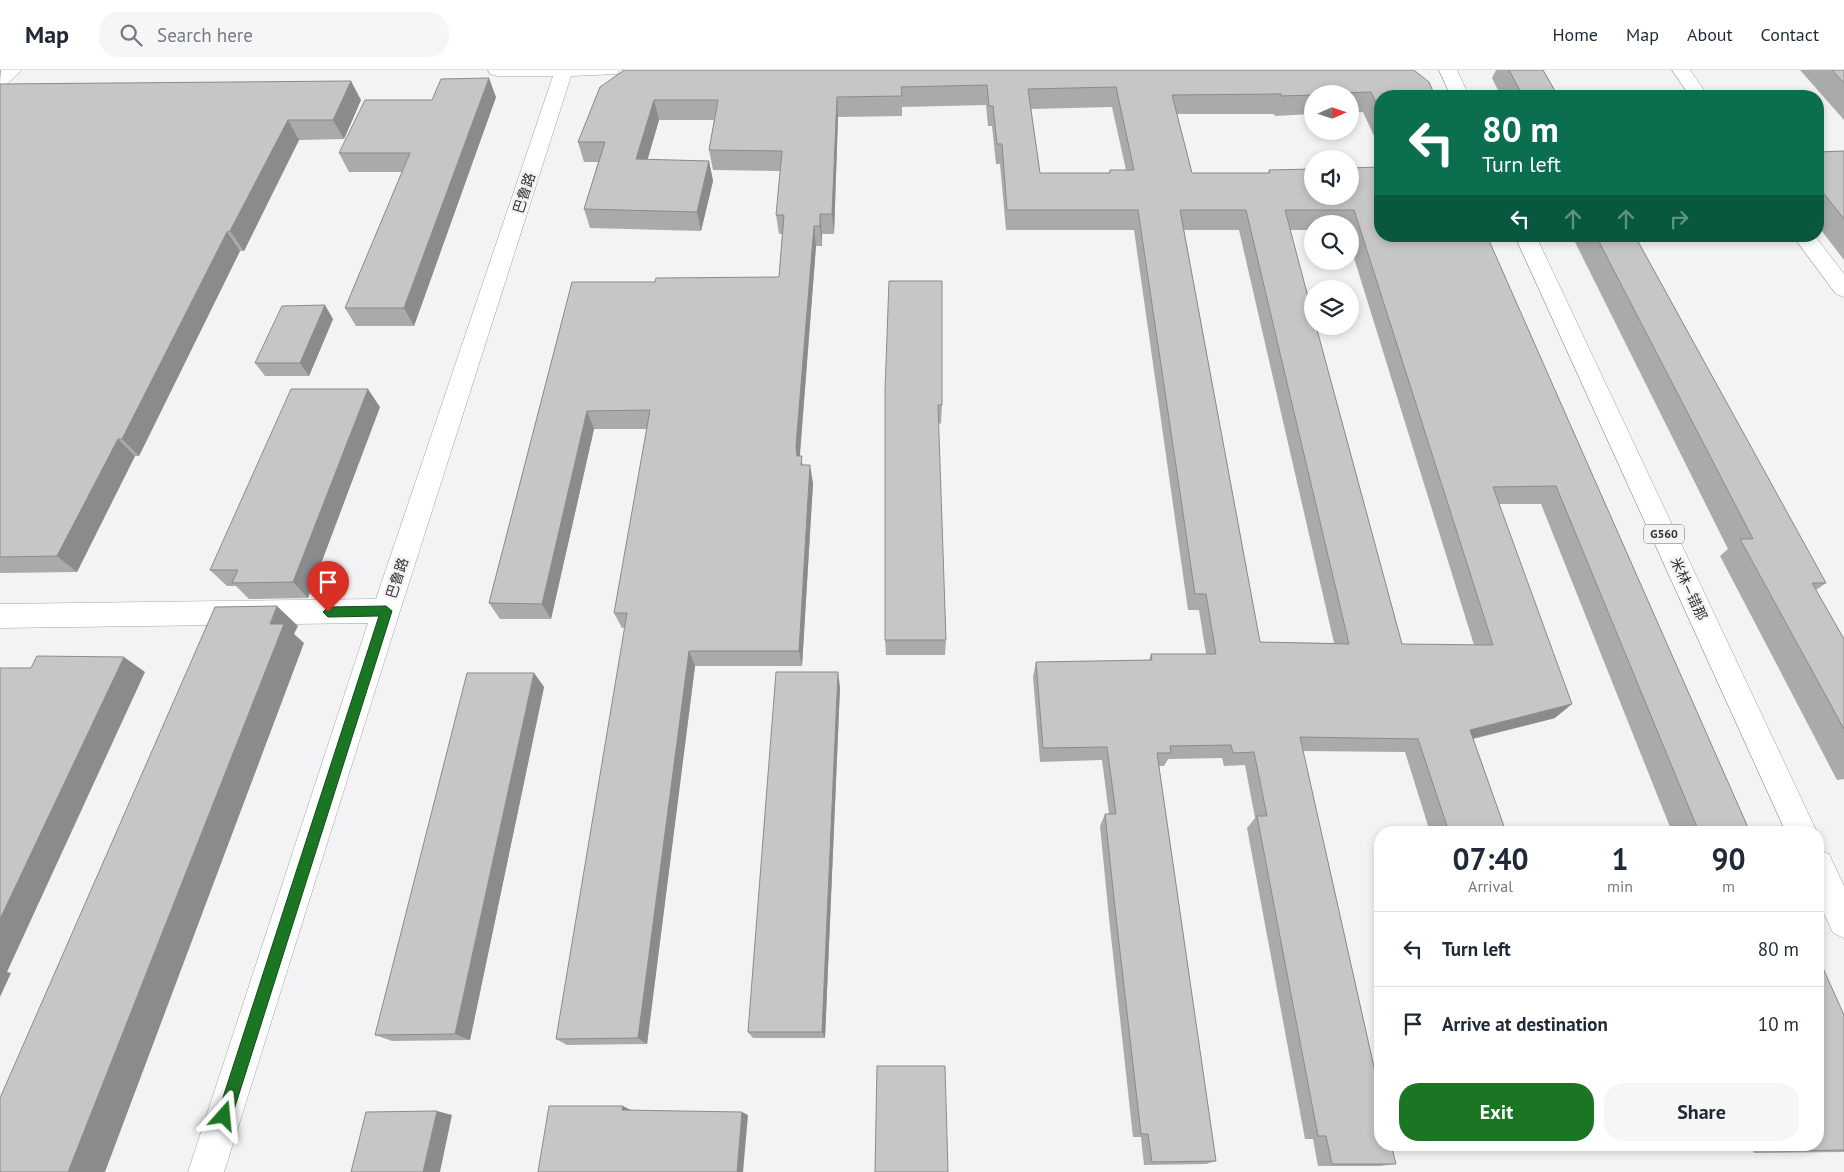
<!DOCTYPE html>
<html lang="en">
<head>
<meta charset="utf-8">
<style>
  body { margin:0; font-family:"PT Sans","Noto Sans SC",sans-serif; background:#f6f6f7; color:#1f2937; height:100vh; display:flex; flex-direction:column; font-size:19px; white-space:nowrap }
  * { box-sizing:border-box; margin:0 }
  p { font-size:16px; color:#747a83 }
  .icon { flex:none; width:28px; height:28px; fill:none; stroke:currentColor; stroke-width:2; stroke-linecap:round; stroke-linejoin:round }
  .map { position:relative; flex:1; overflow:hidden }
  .details { position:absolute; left:1374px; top:756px; width:450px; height:325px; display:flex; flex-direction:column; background:#fff; border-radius:20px; box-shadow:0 2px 8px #0003 }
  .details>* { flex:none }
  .banner { position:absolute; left:1374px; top:20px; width:450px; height:152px; border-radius:20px; box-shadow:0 2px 8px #0003; background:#0b6e4f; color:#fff; overflow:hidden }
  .needle { width:32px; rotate:87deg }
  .fabs { position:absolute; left:1304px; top:15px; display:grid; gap:10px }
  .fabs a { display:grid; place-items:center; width:55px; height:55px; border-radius:50%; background:#fff; box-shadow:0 2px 8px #0003; font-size:25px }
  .pin { position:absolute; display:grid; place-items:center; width:42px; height:42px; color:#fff; margin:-51px -21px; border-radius:50% 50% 50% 0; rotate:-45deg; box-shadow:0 0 5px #0007 }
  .pin .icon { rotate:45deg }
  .me { position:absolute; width:55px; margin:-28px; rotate:18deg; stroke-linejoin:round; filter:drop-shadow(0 0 4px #0008) }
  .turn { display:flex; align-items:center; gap:18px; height:105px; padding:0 25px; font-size:22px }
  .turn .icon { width:65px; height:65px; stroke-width:2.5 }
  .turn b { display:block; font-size:35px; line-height:42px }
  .lanes { display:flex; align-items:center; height:48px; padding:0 25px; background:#0003; justify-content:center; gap:25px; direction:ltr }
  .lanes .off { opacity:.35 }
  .eta { display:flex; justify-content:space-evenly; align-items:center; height:85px; text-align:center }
  .eta b { font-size:30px; font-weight:600; line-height:35px }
  .action { display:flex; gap:10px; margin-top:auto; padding:10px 25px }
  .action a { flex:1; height:58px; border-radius:20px; background:#1b7624; color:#fff; font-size:20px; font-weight:600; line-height:58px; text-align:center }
  .action a+a { background:#f6f6f7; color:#1f2937 }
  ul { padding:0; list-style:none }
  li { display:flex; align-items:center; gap:15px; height:75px; padding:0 25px; border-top:1px solid #e0e1e3 }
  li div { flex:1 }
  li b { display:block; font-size:19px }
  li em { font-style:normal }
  header { display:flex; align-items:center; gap:30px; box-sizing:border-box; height:70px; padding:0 25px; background:#fff; border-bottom:1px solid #e0e1e3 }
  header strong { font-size:24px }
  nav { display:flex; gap:28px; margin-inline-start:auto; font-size:18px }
  .search { width:350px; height:45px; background:#f6f6f7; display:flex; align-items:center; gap:12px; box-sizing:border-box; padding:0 18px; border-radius:20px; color:#747a83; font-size:19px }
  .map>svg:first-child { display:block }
</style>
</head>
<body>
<header>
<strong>Map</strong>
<div class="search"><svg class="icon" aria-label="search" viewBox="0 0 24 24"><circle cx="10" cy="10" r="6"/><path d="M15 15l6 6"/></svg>Search here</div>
<nav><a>Home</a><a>Map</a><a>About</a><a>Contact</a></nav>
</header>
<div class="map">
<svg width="1844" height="1102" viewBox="0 0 1844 1102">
  <rect width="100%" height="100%" fill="#f3f3f6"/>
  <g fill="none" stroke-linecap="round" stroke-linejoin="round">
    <!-- minor casing -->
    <g stroke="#a1a0a4" stroke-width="1">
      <path id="minor" d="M1,0H22L7,14L0,16Z
        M488,0H619L617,4L571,6L400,541L224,1102H188L368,553L0,558V534L376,529L553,6H497L490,4Z
        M1672,0H1690L1708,26H1690Z
        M1793,166H1815L1844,204V227L1836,224Z"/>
    </g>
    <!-- highway casing -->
    <g stroke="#a1a0a4" stroke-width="1">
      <path id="highway" d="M1439,0H1457L1469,26H1451Z
        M1515,166H1536L1817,762H1786Z
        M1818,780L1829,784L1844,816V868L1833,863L1818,830Z"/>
    </g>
    <!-- minor -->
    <use href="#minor" fill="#fff" fill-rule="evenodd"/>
    <!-- highway -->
    <use href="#highway" fill="#fff" fill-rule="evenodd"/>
  </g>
  <!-- wall -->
  <path fill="#aaa9ac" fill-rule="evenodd" d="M1413,0L1380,26V79L1363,42L1350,43V24H1312V44L1275,46L1274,44H1177L1192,103H1268L1269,100L1487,166L1750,762H1672L1541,434H1499L1555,648L1473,669L1506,762H1430L1405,682L1303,681L1396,1094L1380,1096H1318L1313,1069H1305L1247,758L1255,748L1245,695L1224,696L1222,688L1168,689L1164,696H1159L1216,1091L1206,1094L1144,1095L1141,1067H1133L1109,848L1100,756L1105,744H1109L1102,690L1040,692L1033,607L1036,592L1149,590L1151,584H1206L1199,540H1188L1134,160H1006L1000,94H996L992,56H988L986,35L902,37V46L838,47L834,164H822V176H816L800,386L803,395L813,413L802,596H695L647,974L567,975L556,969L625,558H622L614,543L647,359H594L551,549H500L489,533L572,212H655L779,207L782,164H779L776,145L780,101L713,100L709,80L714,50H659L647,90L709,91L713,111L701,161L590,158L584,139L598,92H584L578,72L600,17ZM1112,37L1126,100H1110L1109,103H1040L1031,39ZM1312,154H1350V175L1474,575L1402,574L1290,160H1312ZM1184,160H1239L1334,573L1260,572Z
    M1496,0H1543L1558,26H1501L1492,8Z
    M1800,0H1844V50Z
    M0,14L361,30L344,69L299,70L244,181H240L139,386H135L77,502L0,503Z
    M496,27L414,256H356L345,238L402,102H349L339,83L432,30Z
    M1844,81V190L1818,156V82Z
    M1572,166H1635L1826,513L1816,520L1844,569V709L1837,710L1720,486L1728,479Z
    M333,249L309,306H265L255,293Z
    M885,320L942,335L941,354L938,353L946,570L945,585H886L885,570Z
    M380,337L308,528L249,529L236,516H227L210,500Z
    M534,603L544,617L470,970L392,971L375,965Z
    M840,617L825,968H753L748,962Z
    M1844,945V1082L1754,1083L1751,1075H1818Z"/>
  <!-- shaded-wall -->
  <path fill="#8b8a8c" d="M489,8L496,27L414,256L404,238Z
    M351,11L361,30L344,69L333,50Z
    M837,27L838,47L834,164L832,144Z
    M654,30L659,50L642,109L636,89Z
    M288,50L299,70L244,181L230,161Z
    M709,91L713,111L701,161L697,142Z
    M820,144L822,164V176L820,156Z
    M814,156L816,176L799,393L797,386L796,376Z
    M227,162L240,181L139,386L122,369Z
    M325,235L333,249L309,306L300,293Z
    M368,319L380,337L308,528L293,512Z
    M587,341L594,359L551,549L542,534Z
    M118,369L135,386L77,502L57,486Z
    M810,395L813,413L802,596L799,581Z
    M277,536L298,556L294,564L304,573L105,1102H68Z
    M689,581L695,596L647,974L638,968Z
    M124,587L145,602L7,902L11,903L0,927V849Z
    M838,602L840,617L825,968L822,962Z
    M534,603L544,617L470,970L455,964Z
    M1572,634L1555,648L1455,673L1470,660Z
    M623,1036L631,1040V1043L622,1040Z
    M437,1041L452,1045L440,1102H423Z
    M742,1042L748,1045L743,1102H737Z"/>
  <!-- building -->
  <path fill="#c6c5c8" stroke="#8b8a8c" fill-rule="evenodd" d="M623,0H1413L1415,1L1429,12L1435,26H1380V41L1371,22L1312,24V25L1281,26V24L1172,25L1192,103H1270L1269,100L1312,99V126H1350V98L1380,97V166H1487L1750,762H1699L1556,416L1493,417L1572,634L1470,660L1506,762H1449L1418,669L1300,667L1380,1024V1075H1391L1396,1094H1332L1326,1066H1318L1257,746H1267L1254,682L1233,683L1231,675L1170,676L1171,683H1157L1216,1091L1152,1092L1148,1064H1141L1115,838L1105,744H1116L1107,677L1043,678L1036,592L1152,590L1151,584H1216L1206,524H1195L1138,140H1007L1002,74H997L993,36H989L987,15L901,17L902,26L837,27L832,144H820V156H814L796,376L797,386H802L801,395H810L799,581H689L638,968L556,969L627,543H614L650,340L587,341L542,534L489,533L572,212H655L656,208L779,207L784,145H776L782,81L709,80L718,30H654L636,89L709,91L697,142L584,139L605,72H578L600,17L623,1ZM1116,17L1134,100H1110V103H1040L1028,19ZM1180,140H1246L1349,574L1260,572ZM1285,140H1354L1493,575L1402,574L1316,256H1312V242Z
    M1509,0H1543L1558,26H1523Z
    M1832,0H1844V13Z
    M489,8L404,238H345L410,83H339L365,30H432L441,9Z
    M351,11L333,50H288L230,161L227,162L122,369H118L57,486L0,487V14Z
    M1844,81V149L1818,116V82Z
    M1596,166H1635L1826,513H1812L1844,569V659L1740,469H1753Z
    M889,211H942V335H938L946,570H885V320Z
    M325,235L300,293H255L282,236Z
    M291,319H368L293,512L232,513L238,500H210Z
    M277,536L270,554H284L68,1102H0V1028L215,537Z
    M37,586L124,587L0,849V598H31Z
    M776,602H838L822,962H748Z
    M467,603H534L455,964L375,965Z
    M1818,887L1844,945V1080L1783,1081L1780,1075H1818Z
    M877,996H945L948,1102H875Z
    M549,1036H623L622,1040L742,1042L737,1102H538Z
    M437,1041L423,1102H351L366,1042Z"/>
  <!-- route -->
  <path fill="#1b7624" stroke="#124d17" d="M386,536L392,541L232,1046L229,1051L224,1053L219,1051L217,1046L379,546L328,547L323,542L328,537Z"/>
  <g text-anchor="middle" stroke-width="5" stroke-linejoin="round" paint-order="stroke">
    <!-- shield labels -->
    <rect fill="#f3f3f6" stroke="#6d6d6e" stroke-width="1" x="1644" y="454.5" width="40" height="19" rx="4"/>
    <g font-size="12" font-weight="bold" fill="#333334">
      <text x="1664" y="468">G560</text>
    </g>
    <!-- street labels -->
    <g font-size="14" fill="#333334" stroke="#f3f3f6">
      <text transform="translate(524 123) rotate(-72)" y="5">巴鲁路</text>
      <text transform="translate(397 508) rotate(-72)" y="5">巴鲁路</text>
      <text transform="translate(1689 519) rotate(65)" y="5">米林—错那</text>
    </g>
  </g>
</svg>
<div class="fabs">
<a><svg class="needle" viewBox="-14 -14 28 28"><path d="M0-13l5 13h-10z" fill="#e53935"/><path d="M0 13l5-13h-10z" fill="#747a83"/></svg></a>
<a><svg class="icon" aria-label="sound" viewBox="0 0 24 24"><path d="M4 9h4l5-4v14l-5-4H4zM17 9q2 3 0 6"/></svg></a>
<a><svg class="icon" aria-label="search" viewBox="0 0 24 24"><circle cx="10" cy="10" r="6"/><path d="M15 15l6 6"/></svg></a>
<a><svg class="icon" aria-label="layers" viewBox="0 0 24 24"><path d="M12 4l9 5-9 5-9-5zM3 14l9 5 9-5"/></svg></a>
</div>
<div class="pin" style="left:328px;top:542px;background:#d93025"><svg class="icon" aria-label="arrive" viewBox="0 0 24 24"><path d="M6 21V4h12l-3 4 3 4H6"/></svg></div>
<svg class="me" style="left:224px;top:1046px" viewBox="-20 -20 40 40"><path d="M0-17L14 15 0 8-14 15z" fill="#1b7624" stroke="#fff" stroke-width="4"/></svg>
<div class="banner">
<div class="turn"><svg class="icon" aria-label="left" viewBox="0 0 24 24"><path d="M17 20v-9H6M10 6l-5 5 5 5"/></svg><div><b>80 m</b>Turn left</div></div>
<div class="lanes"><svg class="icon" aria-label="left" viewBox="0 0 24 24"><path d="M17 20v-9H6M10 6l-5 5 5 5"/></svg><svg class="icon off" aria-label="ahead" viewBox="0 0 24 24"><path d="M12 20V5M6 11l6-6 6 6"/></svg><svg class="icon off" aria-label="ahead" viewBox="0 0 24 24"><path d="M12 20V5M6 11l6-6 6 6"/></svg><svg class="icon off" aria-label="right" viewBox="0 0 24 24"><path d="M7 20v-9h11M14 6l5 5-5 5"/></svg></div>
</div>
<section class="details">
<div class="eta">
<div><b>07:40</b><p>Arrival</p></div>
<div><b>1</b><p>min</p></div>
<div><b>90</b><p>m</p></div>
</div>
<ul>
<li><svg class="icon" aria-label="left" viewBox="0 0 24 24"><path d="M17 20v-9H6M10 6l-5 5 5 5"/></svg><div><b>Turn left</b></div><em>80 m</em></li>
<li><svg class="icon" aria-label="arrive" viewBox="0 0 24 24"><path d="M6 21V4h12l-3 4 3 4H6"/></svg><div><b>Arrive at destination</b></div><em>10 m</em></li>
</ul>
<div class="action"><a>Exit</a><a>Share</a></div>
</section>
</div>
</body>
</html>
